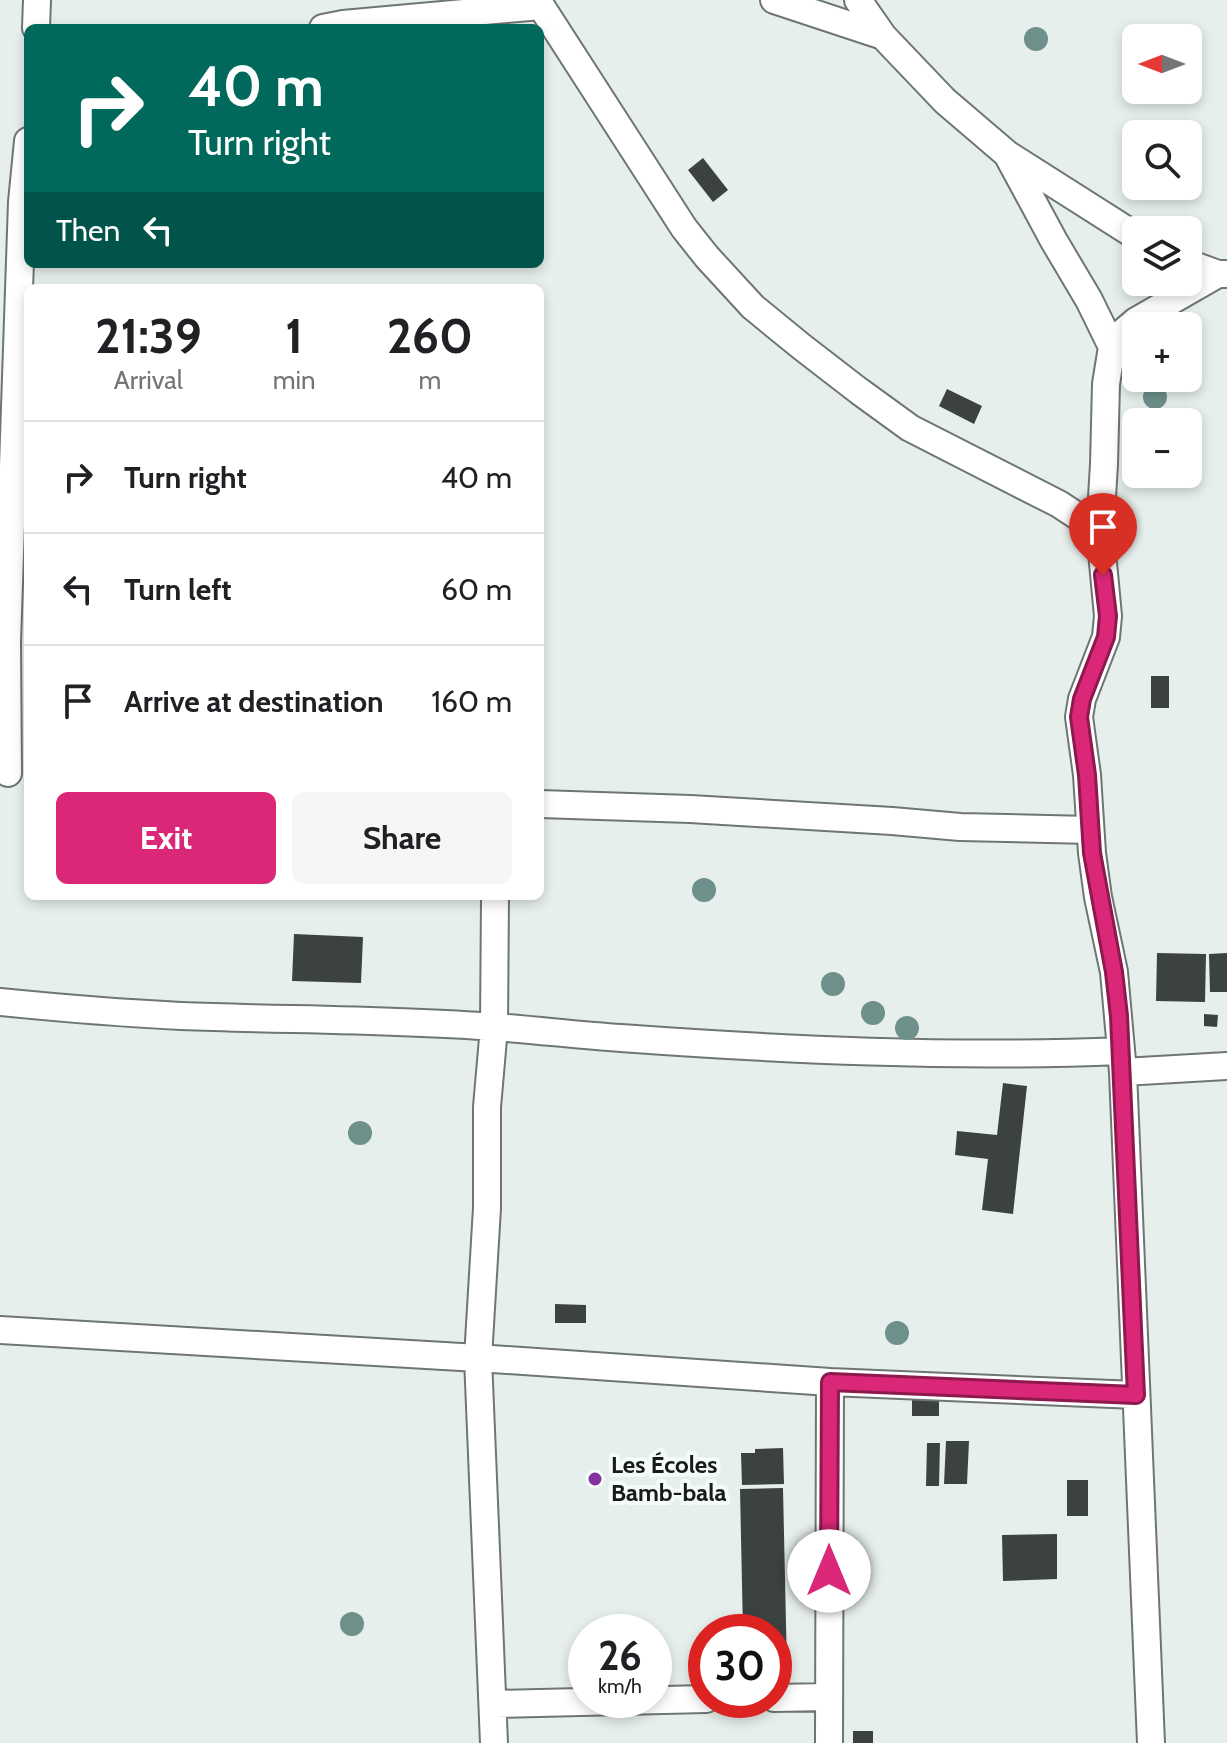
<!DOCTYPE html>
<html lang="en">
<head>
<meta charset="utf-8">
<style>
  body { margin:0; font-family:Cabin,sans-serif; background:#f6f6f6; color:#202124; height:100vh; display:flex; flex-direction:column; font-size:30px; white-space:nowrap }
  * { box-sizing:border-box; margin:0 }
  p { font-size:26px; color:#757577 }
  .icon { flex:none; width:44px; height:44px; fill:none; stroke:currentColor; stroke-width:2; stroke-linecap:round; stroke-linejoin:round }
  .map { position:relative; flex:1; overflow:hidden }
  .sheet { position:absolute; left:24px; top:284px; width:520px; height:616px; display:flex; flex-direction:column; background:#fff; border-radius:12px; box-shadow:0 4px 12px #0003 }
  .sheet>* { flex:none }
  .hud { position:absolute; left:24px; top:24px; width:520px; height:244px; border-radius:12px; box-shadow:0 4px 12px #0003; background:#00695c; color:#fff; overflow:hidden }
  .needle { width:52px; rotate:270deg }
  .fabs { position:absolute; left:1122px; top:24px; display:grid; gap:16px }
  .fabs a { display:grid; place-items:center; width:80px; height:80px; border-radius:12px; background:#fff; box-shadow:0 4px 12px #0003; font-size:40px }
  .speed { position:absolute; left:568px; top:1614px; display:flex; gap:16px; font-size:40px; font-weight:700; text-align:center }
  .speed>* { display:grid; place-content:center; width:104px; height:104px; border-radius:50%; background:#fff; box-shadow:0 4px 12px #0003; line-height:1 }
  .speed small { font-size:20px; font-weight:400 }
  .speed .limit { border:12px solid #d22; background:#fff; color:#111 }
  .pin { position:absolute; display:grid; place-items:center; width:68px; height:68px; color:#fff; margin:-82px -34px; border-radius:50% 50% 50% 0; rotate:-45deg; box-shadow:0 0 8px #0007 }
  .pin .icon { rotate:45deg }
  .me { position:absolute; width:88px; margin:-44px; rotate:0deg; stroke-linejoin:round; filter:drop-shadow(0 0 6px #0008) }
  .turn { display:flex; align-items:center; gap:28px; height:168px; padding:0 32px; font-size:36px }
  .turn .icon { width:104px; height:104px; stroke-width:2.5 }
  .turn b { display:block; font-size:56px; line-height:68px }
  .then { display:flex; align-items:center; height:76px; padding:0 32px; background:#0003; gap:16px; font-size:30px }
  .eta { display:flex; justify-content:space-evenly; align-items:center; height:136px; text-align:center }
  .eta b { font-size:48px; font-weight:800; line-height:56px }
  .button { display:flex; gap:16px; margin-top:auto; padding:16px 32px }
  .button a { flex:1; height:92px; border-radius:12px; background:#db2777; color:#fff; font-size:32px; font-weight:800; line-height:92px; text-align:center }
  .button a+a { background:#f6f6f6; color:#202124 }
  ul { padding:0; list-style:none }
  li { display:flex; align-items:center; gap:24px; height:112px; padding:0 32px; border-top:2px solid #e0e0e0 }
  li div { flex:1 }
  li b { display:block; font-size:30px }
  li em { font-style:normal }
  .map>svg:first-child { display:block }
</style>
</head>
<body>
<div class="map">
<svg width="1227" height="1743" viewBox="0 0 1227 1743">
  <rect width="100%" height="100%" fill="#e7efed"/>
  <!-- building -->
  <path fill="#3c4241" d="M703,158L728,190L713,202L688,170Z
    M947,389L982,406L974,424L939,406Z
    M1151,676H1169V708H1151Z
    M294,934L363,937L361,983L292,981Z
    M1157,953L1206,954L1205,1002L1156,1001Z
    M1227,953V992H1210L1209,954Z
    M1204,1014L1218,1015L1217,1027L1204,1026Z
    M1003,1083L1027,1086L1013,1214L982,1210L988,1159L955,1155L957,1131L997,1135Z
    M555,1304L586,1305V1323H555Z
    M912,1400H939V1416H912Z
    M946,1441H969L967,1484H944Z
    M927,1443H940L939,1486H926Z
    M783,1448L784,1484L742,1485L741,1453H755V1449Z
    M1067,1480H1088V1516H1067Z
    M783,1488L787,1669L774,1670V1632H743L740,1489Z
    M1057,1534V1579L1003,1581L1002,1535Z
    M853,1731H873V1743H853Z"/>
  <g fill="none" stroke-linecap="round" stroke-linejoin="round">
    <!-- minor casing -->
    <g stroke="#6e7674" stroke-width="30">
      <path id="minor" d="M774,0L883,36
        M858,0L883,36L945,101L1007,154
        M36,28L37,0
        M323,28L343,24L541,6L684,228L707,257L753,307L802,347L859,391L910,428L1059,504L1100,531
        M1188,263L1218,274
        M1112,347L1089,300L1054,241L1007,154L1136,236
        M8,773L7,642L22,202L28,141
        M540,804L690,809L892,821L960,827L1090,830
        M0,1002C60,1008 120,1013 181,1016C285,1020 390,1019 494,1027C536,1030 578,1035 621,1038C787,1050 954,1058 1121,1051
        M1123,1072L1227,1066
        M0,1330L478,1358L830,1382L1136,1395
        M774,1698L828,1697
        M494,1704L706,1699
        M494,1743L478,1358L487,1208V1107L494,1027L495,896
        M829,1743L830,1382
        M1151,1743L1123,1072L1114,972L1098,897L1092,853L1087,775L1079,717L1082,699L1106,637L1108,616L1100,531L1104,464L1106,384L1112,347L1122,333L1136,321L1218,274H1227"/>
    </g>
    <!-- minor -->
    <use href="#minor" stroke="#fff" stroke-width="26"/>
  </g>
  <!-- trees -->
  <g fill="#6e908b">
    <circle cx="1036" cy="39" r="12"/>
    <circle cx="1155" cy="397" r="12"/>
    <circle cx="704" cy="890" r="12"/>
    <circle cx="833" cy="984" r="12"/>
    <circle cx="873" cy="1013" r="12"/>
    <circle cx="907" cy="1028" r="12"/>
    <circle cx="360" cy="1133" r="12"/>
    <circle cx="897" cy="1333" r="12"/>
    <circle cx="352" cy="1624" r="12"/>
  </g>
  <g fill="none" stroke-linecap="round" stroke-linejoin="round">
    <!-- route casing -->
    <g stroke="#8e194d" stroke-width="20">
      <path id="route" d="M829,1571L830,1382L1136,1395L1119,1016L1114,972L1092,853L1087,775L1079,717L1082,699L1106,637L1108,616L1103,575"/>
    </g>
    <!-- route -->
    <use href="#route" stroke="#db2777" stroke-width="14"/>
  </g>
  <!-- markers -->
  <circle fill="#8331a0" stroke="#f4fcfa" stroke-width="3" cx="595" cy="1479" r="8"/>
  <g text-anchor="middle" stroke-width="8" stroke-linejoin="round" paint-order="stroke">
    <!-- poi labels -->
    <g font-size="24" font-weight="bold" fill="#181b1a" stroke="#f4fcfa" text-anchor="start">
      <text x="611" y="1473">Les Écoles<tspan x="611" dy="28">Bamb-bala</tspan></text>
    </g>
  </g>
</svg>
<div class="fabs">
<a><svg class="needle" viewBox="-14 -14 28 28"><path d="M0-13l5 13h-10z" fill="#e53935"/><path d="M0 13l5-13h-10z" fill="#757577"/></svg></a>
<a><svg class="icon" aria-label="search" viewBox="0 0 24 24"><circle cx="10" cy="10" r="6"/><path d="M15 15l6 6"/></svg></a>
<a><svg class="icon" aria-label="layers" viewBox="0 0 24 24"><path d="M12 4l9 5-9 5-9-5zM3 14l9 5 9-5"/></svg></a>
<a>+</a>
<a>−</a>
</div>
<div class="speed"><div>26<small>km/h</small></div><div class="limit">30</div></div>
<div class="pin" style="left:1103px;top:575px;background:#d93025"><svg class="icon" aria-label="arrive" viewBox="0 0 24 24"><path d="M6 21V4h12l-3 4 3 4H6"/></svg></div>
<svg class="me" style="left:829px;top:1571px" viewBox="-20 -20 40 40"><circle r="19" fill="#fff"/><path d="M0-13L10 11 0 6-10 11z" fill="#db2777"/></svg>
<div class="hud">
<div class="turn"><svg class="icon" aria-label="right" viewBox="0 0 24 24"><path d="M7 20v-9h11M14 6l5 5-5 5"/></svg><div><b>40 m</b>Turn right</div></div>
<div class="then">Then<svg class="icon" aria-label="left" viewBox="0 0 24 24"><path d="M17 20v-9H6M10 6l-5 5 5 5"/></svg></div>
</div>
<section class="sheet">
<div class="eta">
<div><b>21:39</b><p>Arrival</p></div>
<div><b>1</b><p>min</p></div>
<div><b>260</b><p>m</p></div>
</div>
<ul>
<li><svg class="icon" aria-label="right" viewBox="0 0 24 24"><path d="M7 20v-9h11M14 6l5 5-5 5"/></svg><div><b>Turn right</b></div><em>40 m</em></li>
<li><svg class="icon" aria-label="left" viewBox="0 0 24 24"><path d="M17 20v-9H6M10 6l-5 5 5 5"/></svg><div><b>Turn left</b></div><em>60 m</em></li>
<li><svg class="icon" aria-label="arrive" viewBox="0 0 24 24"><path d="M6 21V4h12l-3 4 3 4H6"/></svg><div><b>Arrive at destination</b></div><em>160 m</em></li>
</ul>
<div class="button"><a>Exit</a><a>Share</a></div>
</section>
</div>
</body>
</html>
